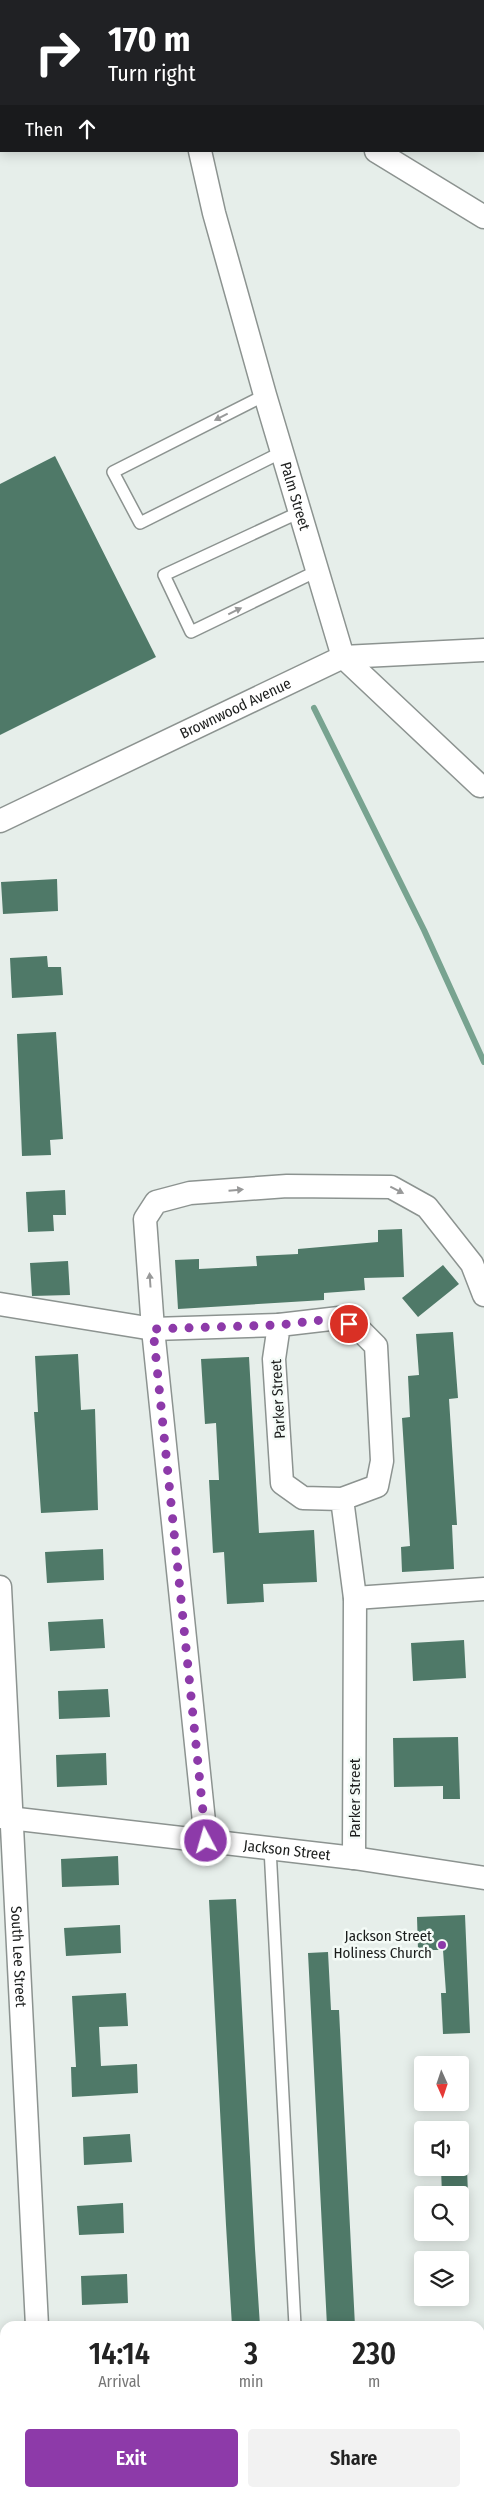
<!DOCTYPE html>
<html lang="en">
<head>
<meta charset="utf-8">
<style>
  body { margin:0; font-family:"Fira Sans Condensed",sans-serif; background:#f2f2f2; color:#222; height:100vh; display:flex; flex-direction:column; font-size:19px; white-space:nowrap }
  * { box-sizing:border-box; margin:0 }
  p { font-size:16px; color:#767676 }
  .icon { flex:none; width:28px; height:28px; fill:none; stroke:currentColor; stroke-width:2; stroke-linecap:round; stroke-linejoin:round }
  .map { position:relative; flex:1; overflow:hidden }
  .sheet { position:absolute; left:0px; top:2321px; width:485px; height:176px; display:flex; flex-direction:column; background:#fff; border-radius:15px 15px 0 0; box-shadow:0 2px 12px #0003 }
  .sheet>* { flex:none }
  .guide { position:absolute; left:0px; top:0px; width:485px; height:152px; box-shadow:0 2px 12px #0003; background:#202124; color:#fff; overflow:hidden }
  .needle { width:32px; rotate:177deg }
  .tools { position:absolute; left:414px; top:2056px; display:grid; gap:10px }
  .tools a { display:grid; place-items:center; width:55px; height:55px; border-radius:5px; background:#fff; box-shadow:0 2px 12px #0003; font-size:25px }
  .pin { position:absolute; display:grid; place-items:center; width:42px; height:42px; color:#fff; margin:-21px; border:2px solid #fff; border-radius:50%; box-shadow:0 1px 5px #0007 }
  .me { position:absolute; width:55px; margin:-28px; rotate:354deg; stroke-linejoin:round; filter:drop-shadow(0 0 4px #0008) }
  .turn { display:flex; align-items:center; gap:18px; height:105px; padding:0 25px; font-size:22px }
  .turn .icon { width:65px; height:65px; stroke-width:2.5 }
  .turn b { display:block; font-size:35px; line-height:42px }
  .then { display:flex; align-items:center; height:48px; padding:0 25px; background:#0003; gap:10px; font-size:19px }
  .eta { display:flex; justify-content:space-evenly; align-items:center; height:85px; text-align:center }
  .eta b { font-size:30px; font-weight:600; line-height:35px }
  .cta { display:flex; gap:10px; margin-top:auto; padding:10px 25px }
  .cta a { flex:1; height:58px; border-radius:5px; background:#8d3aa9; color:#fff; font-size:20px; font-weight:600; line-height:58px; text-align:center }
  .cta a+a { background:#f2f2f2; color:#222 }
  .map>svg:first-child { display:block }
</style>
</head>
<body>
<div class="map">
<svg width="484" height="2497" viewBox="0 0 484 2497">
  <rect width="100%" height="100%" fill="#e6eeea"/>
  <!-- water -->
  <path fill="#78a390" d="M0,0L114,1H1V126Z"/>
  <g fill="none" stroke-linecap="round" stroke-linejoin="round">
    <!-- stream -->
    <path stroke="#78a390" stroke-width="6" d="M133,0L134,1
      M314,708L424,930L484,1062"/>
  </g>
  <!-- building -->
  <path fill="#4f7968" d="M55,456L156,657L0,735V484Z
    M57,879L58,911L3,914L1,882Z
    M47,956L48,967H61L63,995L12,998L10,958Z
    M56,1032L63,1139L50,1140L51,1155L22,1156L17,1034Z
    M65,1190L66,1215H53L54,1231L28,1232L26,1192Z
    M402,1229L404,1277L364,1278L365,1290L324,1293V1300L178,1309L175,1260L199,1259V1269L257,1266L256,1256L298,1254V1249L378,1242V1230Z
    M68,1261L70,1295L32,1296L30,1263Z
    M443,1265L459,1284L418,1317L402,1298Z
    M453,1332L458,1398L449,1399L457,1525H452L454,1569L402,1572L401,1547L410,1546L402,1418L410,1417L408,1376L419,1375L416,1334Z
    M78,1354L81,1410L95,1409L98,1510L41,1513L34,1412H38L35,1356Z
    M249,1357L259,1533L314,1530L317,1582L263,1584L264,1602L227,1604L224,1552L213,1553L209,1480H219L216,1423L205,1424L201,1359Z
    M103,1549L104,1580L47,1583L45,1552Z
    M103,1619L105,1648L50,1651L48,1622Z
    M464,1640L466,1678L413,1681L411,1643Z
    M108,1689L110,1717L59,1719L58,1691Z
    M458,1737L460,1799H443V1786L394,1787L393,1738Z
    M106,1753L107,1785L57,1787L56,1755Z
    M118,1856L119,1885L62,1887L61,1859Z
    M236,1899L255,2249L260,2326H232L226,2225L209,1900Z
    M465,1915L470,2033L443,2034L441,1993H446L443,1950H418L417,1917Z
    M120,1925L121,1953L66,1956L64,1928Z
    M328,1952L331,2010H339L355,2326H327L308,1953Z
    M126,1993L128,2026L99,2027L101,2066L137,2064L138,2093L72,2097L71,2067H76L72,1996Z
    M130,2134L132,2162L84,2165L83,2137Z
    M441,2168H467L468,2195H442Z
    M123,2203L124,2233L79,2235L77,2206Z
    M127,2274L128,2303L82,2305L81,2276Z"/>
  <g fill="none" stroke-linecap="round" stroke-linejoin="round">
    <!-- lane casing -->
    <g stroke="#8c9390" stroke-width="14">
      <path id="lane" d="M265,395L113,472L140,523L282,452
        M300,512L164,575L191,632L317,571
        M270,1848L295,2326"/>
    </g>
    <!-- street casing -->
    <g stroke="#8c9390" stroke-width="25">
      <g id="street">
        <path d="M456,0L457,1"/>
        <path d="M284,1V0"/>
        <path id="s1" d="M200,151L214,213L265,395L343,657L480,786"/>
        <path d="M376,151L484,217"/>
        <path id="s2" d="M0,821L343,657L484,650"/>
        <path d="M0,1304L153,1329L279,1325"/>
        <path d="M342,1499L303,1498L282,1483L274,1359L279,1325L339,1318L359,1329L376,1346L382,1461L377,1486L342,1499L355,1598L354,1858"/>
        <path id="s3" d="M0,1587L37,2326"/>
        <path d="M355,1598L484,1589"/>
        <path id="s4" d="M0,1817L354,1858L484,1878"/>
        <path d="M206,1841L153,1329L145,1219L156,1202L190,1193L287,1186L391,1187L427,1207L472,1264L484,1295"/>
        <path d="M45,2492V2497"/>
      </g>
    </g>
    <!-- lane -->
    <use href="#lane" stroke="#fff" stroke-width="11"/>
    <!-- street -->
    <use href="#street" stroke="#fff" stroke-width="22"/>
  </g>
  <!-- one-way arrows -->
  <defs><path id="oneway-solid" d="M-6-.8H1V-3.2L6.5 0L1 3.2V.8H-6Z" transform="scale(1.25)"/></defs>
  <g fill="#989999">
    <use href="#oneway-solid" transform="translate(221 417) rotate(153)"/>
    <use href="#oneway-solid" transform="translate(235 611) rotate(-26)"/>
    <use href="#oneway-solid" transform="translate(236 1190) rotate(-5)"/>
    <use href="#oneway-solid" transform="translate(397 1190) rotate(27)"/>
    <use href="#oneway-solid" transform="translate(150 1280) rotate(-94)"/>
  </g>
  <g fill="none" stroke-linecap="round" stroke-linejoin="round">
    <!-- route -->
    <path stroke="#8d3aa9" stroke-width="9" stroke-dasharray="0 16.2" d="M206,1841L153,1329L279,1325L339,1318L349,1324"/>
  </g>
  <!-- markers -->
  <circle fill="#8d3aa9" stroke="#f4fbf7" stroke-width="2" cx="442" cy="1945" r="5"/>
  <g text-anchor="middle" stroke-width="5" stroke-linejoin="round" paint-order="stroke">
    <!-- street labels -->
    <g font-size="15" fill="#1b1d1c" stroke="#f4fbf7">
      <text dy="5" stroke="none"><textPath href="#s1" startOffset="358">Palm Street</textPath></text>
      <text dy="5" stroke="none"><textPath href="#s2" startOffset="261">Brownwood Avenue</textPath></text>
      <text transform="translate(278 1399) rotate(-93)" y="5">Parker Street</text>
      <text transform="translate(355 1798) rotate(-90)" y="5">Parker Street</text>
      <text dy="5" stroke="none"><textPath href="#s4" startOffset="289">Jackson Street</textPath></text>
      <text dy="5" stroke="none"><textPath href="#s3" startOffset="370">South Lee Street</textPath></text>
    </g>
    <!-- poi labels -->
    <g font-size="15" fill="#1b1d1c" stroke="#f4fbf7" text-anchor="end">
      <text x="432" y="1941">Jackson Street<tspan x="432" dy="17">Holiness Church</tspan></text>
    </g>
  </g>
</svg>
<div class="tools">
<a><svg class="needle" viewBox="-14 -14 28 28"><path d="M0-13l5 13h-10z" fill="#e53935"/><path d="M0 13l5-13h-10z" fill="#767676"/></svg></a>
<a><svg class="icon" aria-label="sound" viewBox="0 0 24 24"><path d="M4 9h4l5-4v14l-5-4H4zM17 9q2 3 0 6"/></svg></a>
<a><svg class="icon" aria-label="search" viewBox="0 0 24 24"><circle cx="10" cy="10" r="6"/><path d="M15 15l6 6"/></svg></a>
<a><svg class="icon" aria-label="layers" viewBox="0 0 24 24"><path d="M12 4l9 5-9 5-9-5zM3 14l9 5 9-5"/></svg></a>
</div>
<div class="pin" style="left:349px;top:1324px;background:#d93025"><svg class="icon" aria-label="arrive" viewBox="0 0 24 24"><path d="M6 21V4h12l-3 4 3 4H6"/></svg></div>
<svg class="me" style="left:206px;top:1841px" viewBox="-20 -20 40 40"><circle r="17" fill="#8d3aa9" stroke="#fff" stroke-width="3"/><path d="M0-11L8 9 0 5-8 9z" fill="#fff"/></svg>
<div class="guide">
<div class="turn"><svg class="icon" aria-label="right" viewBox="0 0 24 24"><path d="M7 20v-9h11M14 6l5 5-5 5"/></svg><div><b>170 m</b>Turn right</div></div>
<div class="then">Then<svg class="icon" aria-label="ahead" viewBox="0 0 24 24"><path d="M12 20V5M6 11l6-6 6 6"/></svg></div>
</div>
<section class="sheet">
<div class="eta">
<div><b>14:14</b><p>Arrival</p></div>
<div><b>3</b><p>min</p></div>
<div><b>230</b><p>m</p></div>
</div>
<div class="cta"><a>Exit</a><a>Share</a></div>
</section>
</div>
</body>
</html>
